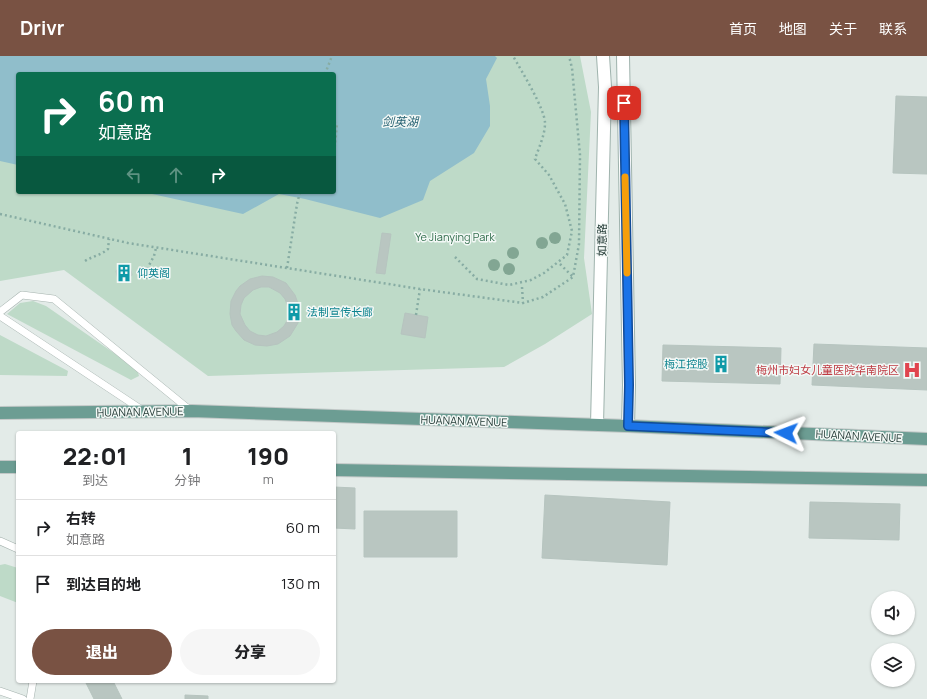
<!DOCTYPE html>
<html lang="zh">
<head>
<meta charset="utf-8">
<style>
  body { margin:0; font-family:Manrope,"Noto Sans SC",sans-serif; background:#f6f6f6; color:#202124; height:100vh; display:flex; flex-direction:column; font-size:15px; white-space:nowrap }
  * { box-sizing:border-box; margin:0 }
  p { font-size:13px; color:#757577 }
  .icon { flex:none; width:22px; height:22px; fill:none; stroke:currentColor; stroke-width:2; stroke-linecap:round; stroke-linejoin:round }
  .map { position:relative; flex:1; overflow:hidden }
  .panel { position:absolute; left:16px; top:375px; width:320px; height:252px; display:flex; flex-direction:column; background:#fff; border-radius:4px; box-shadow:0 1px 3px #0004 }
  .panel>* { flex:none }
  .hud { position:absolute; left:16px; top:16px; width:320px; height:122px; border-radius:4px; box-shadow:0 1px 3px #0004; background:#0b6e4f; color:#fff; overflow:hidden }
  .tools { position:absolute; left:871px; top:535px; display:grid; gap:8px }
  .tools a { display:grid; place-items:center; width:44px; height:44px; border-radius:50%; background:#fff; box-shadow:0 1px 3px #0004; font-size:20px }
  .pin { position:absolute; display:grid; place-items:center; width:34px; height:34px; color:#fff; margin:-17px; border-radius:8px; box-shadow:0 2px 6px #0006 }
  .me { position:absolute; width:44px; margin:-22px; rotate:273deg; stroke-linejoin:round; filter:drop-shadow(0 0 3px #0008) }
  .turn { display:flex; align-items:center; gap:14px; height:84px; padding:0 16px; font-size:18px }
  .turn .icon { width:52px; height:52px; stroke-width:2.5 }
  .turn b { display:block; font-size:28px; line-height:34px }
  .lanes { display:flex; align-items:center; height:38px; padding:0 16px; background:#0003; justify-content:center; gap:20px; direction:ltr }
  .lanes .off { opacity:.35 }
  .eta { display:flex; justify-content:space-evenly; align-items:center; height:68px; text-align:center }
  .eta b { font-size:24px; font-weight:800; line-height:28px }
  .action { display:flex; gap:8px; margin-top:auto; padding:8px 16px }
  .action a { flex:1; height:46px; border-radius:24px; background:#795243; color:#fff; font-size:16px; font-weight:800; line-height:46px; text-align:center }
  .action a+a { background:#f6f6f6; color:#202124 }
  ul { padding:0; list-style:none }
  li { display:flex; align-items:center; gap:12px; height:56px; padding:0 16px; border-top:1px solid #e0e0e0 }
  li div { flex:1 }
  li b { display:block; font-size:15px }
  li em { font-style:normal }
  header { display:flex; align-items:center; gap:24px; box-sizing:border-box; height:56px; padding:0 20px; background:#795243; color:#fff }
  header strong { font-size:19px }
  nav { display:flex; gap:22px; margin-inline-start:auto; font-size:14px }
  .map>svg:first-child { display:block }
</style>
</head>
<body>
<header>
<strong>Drivr</strong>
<nav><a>首页</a><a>地图</a><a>关于</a><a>联系</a></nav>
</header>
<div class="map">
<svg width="927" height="643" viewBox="0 0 927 643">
  <rect width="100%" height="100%" fill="#e3ebe8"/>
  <!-- green -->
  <path fill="#bedac8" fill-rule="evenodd" d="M0,0H580L591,56L584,202L592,258L545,288L504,311L208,320L64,214L0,225ZM18,18H334V136H18Z
    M33,245L46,250L137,313L139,320L131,324L7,258L20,247Z
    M0,279L68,315L67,320L0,319Z
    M5,508L18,512V547L0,540V509Z"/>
  <!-- water -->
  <path fill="#90becb" d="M0,0H495L497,2L486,23L490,50V70L474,97L430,125L423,144L380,162L305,143L279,138L243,158L143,136H334V18H18V109L0,105Z"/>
  <!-- building -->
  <path fill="#b9c6c1" stroke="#b6c4bf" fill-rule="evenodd" d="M896,40L927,41V118L893,117Z
    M382,177L391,178L385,218L376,217Z
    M122,208L130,210L132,219L126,226L118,224L116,215Z
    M262,220L273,221L286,227L295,239L300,253L298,267L290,280L278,288L267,290L255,289L244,284L236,275L232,269L230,258L231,245L236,235L240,230L250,223ZM261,231H269L280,237L285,243L288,251V263L284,270L277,276L266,280L258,279L250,275L245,269L240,258L241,249L244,242L253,234Z
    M405,257L428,261L425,282L401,278Z
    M814,288L927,292V334L812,329Z
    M663,289L781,292L780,328L662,325Z
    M334,431L355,432V473L334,472Z
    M545,439L670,446L667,509L542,502Z
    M810,446L900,448L899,484L809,482Z
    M364,455H457V501H364Z
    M85,625H113L122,643H94Z
    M185,639L208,640V643H185Z"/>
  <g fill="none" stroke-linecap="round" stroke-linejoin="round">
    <!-- lane casing -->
    <g stroke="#a6b3af" stroke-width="8">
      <path id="lane" d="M0,256L22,239L54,243L191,355
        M0,260L142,354
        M0,485L18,493
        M0,635L23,643
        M30,643L33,625"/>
    </g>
    <!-- secondary casing -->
    <g stroke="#9fb3ad" stroke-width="14">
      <path id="secondary" d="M623,0L629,329L628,370
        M597,369L605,31L603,0"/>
    </g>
    <!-- primary casing -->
    <g stroke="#c2c8c7" stroke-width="14">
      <path id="primary" d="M0,357L192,355L628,370L927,383
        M0,411H18
        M334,414L927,424"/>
    </g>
    <!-- path -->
    <path stroke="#87aca3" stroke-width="2.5" stroke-dasharray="2 3" stroke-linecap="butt" d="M325,18L332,0
      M334,66L337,68L334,99
      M0,158L128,187L420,233L523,247L543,241L573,221L579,188L580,99L572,12L569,0
      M455,201L477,223L509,229L531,224L544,217L567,199L572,175L565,148L549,119L535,103C539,91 545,79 545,67C545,53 521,14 513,0
      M85,205C93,200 101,199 108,193L109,183
      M560,208L572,220
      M287,212L297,148L300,136
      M147,223V213L154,200L156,192
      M522,231L523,247
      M416,259L420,233"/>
    <!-- lane -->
    <use href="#lane" stroke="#fff" stroke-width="7"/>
    <!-- secondary -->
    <use href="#secondary" stroke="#fff" stroke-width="12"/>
    <!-- primary -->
    <use href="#primary" stroke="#6c9d93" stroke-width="12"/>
  </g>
  <!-- trees -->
  <g fill="#82a693">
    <circle cx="555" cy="182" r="6"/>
    <circle cx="542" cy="187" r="6"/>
    <circle cx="513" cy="197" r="6"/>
    <circle cx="494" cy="209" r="6"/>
    <circle cx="509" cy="213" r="6"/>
  </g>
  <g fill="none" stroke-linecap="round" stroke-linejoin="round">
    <!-- route casing -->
    <g stroke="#114b97" stroke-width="10">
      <path id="route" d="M624,47L629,329L628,370L786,377"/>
    </g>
    <!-- route -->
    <use href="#route" stroke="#1a73e8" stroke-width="7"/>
    <!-- slow -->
    <path stroke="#f59e0b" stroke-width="7" d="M625,121L627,217"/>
  </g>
  <!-- icons -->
  <defs>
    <g id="building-bare" transform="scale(1.38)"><path d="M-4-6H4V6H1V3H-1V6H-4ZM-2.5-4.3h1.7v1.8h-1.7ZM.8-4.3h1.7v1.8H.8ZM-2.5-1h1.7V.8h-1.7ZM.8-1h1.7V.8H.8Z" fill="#0f9aa8" stroke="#f3f8f6" stroke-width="2.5" paint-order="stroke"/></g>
    <g id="hospital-bare" transform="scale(1.38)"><path d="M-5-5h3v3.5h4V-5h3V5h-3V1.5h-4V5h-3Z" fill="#e0444e" stroke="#f3f8f6" stroke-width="2.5" paint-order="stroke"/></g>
  </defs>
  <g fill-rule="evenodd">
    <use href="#building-bare" x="124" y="217"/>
    <use href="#building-bare" x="294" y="256"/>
    <use href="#building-bare" x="721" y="308"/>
    <use href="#hospital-bare" x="912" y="314"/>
  </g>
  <g text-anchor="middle" stroke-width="3" stroke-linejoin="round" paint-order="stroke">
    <!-- park labels -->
    <g font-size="11" fill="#326e4d" stroke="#f3f8f6">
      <text x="455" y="185">Ye Jianying Park</text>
    </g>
    <!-- street labels -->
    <g font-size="11" fill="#243b36" stroke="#f3f8f6">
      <text transform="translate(602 184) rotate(-89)" y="4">如意路</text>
      <text transform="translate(140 356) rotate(-1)" y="4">HUANAN AVENUE</text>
      <text transform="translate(464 365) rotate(2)" y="4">HUANAN AVENUE</text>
      <text transform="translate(859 380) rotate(3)" y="4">HUANAN AVENUE</text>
    </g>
    <!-- culture labels -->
    <g font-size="11" fill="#0d838f" stroke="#f3f8f6" text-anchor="start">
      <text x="137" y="221">仰英阁</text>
      <text x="307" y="260">法制宣传长廊</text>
      <text x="708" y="312" text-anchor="end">梅江控股</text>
    </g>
    <!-- health labels -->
    <g font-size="11" fill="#be3a42" stroke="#f3f8f6" text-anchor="end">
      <text x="899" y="318">梅州市妇女儿童医院华南院区</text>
    </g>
    <!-- water labels -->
    <g font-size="12" font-style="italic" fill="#246071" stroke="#f3f8f6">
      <text x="400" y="70">剑英湖</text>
    </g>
  </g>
</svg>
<div class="tools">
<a><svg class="icon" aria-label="sound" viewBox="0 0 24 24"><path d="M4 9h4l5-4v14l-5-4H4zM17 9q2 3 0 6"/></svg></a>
<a><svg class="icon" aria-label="layers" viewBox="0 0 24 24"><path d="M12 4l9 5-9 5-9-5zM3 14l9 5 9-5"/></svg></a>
</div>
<div class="pin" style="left:624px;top:47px;background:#d93025"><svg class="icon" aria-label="arrive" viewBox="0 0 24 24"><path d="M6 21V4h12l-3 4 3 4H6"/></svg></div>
<svg class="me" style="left:786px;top:377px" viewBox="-20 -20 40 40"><path d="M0-17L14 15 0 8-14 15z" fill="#1a73e8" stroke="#fff" stroke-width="4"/></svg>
<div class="hud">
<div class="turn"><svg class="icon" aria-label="right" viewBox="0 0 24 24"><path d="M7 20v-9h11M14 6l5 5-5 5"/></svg><div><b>60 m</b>如意路</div></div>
<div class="lanes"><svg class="icon off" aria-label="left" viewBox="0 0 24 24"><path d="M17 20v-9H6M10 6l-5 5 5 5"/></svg><svg class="icon off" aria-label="ahead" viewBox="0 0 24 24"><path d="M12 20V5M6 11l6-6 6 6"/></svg><svg class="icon" aria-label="right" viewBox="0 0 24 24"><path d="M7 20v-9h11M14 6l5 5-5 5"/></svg></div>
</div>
<section class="panel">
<div class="eta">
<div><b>22:01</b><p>到达</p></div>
<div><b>1</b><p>分钟</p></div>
<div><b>190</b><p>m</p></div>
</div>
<ul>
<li><svg class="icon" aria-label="right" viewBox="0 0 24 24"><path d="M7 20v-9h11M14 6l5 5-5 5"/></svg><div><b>右转</b><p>如意路</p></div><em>60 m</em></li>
<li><svg class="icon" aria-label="arrive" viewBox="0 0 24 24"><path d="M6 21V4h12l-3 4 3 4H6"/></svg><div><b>到达目的地</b></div><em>130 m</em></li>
</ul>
<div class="action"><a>退出</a><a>分享</a></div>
</section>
</div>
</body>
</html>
